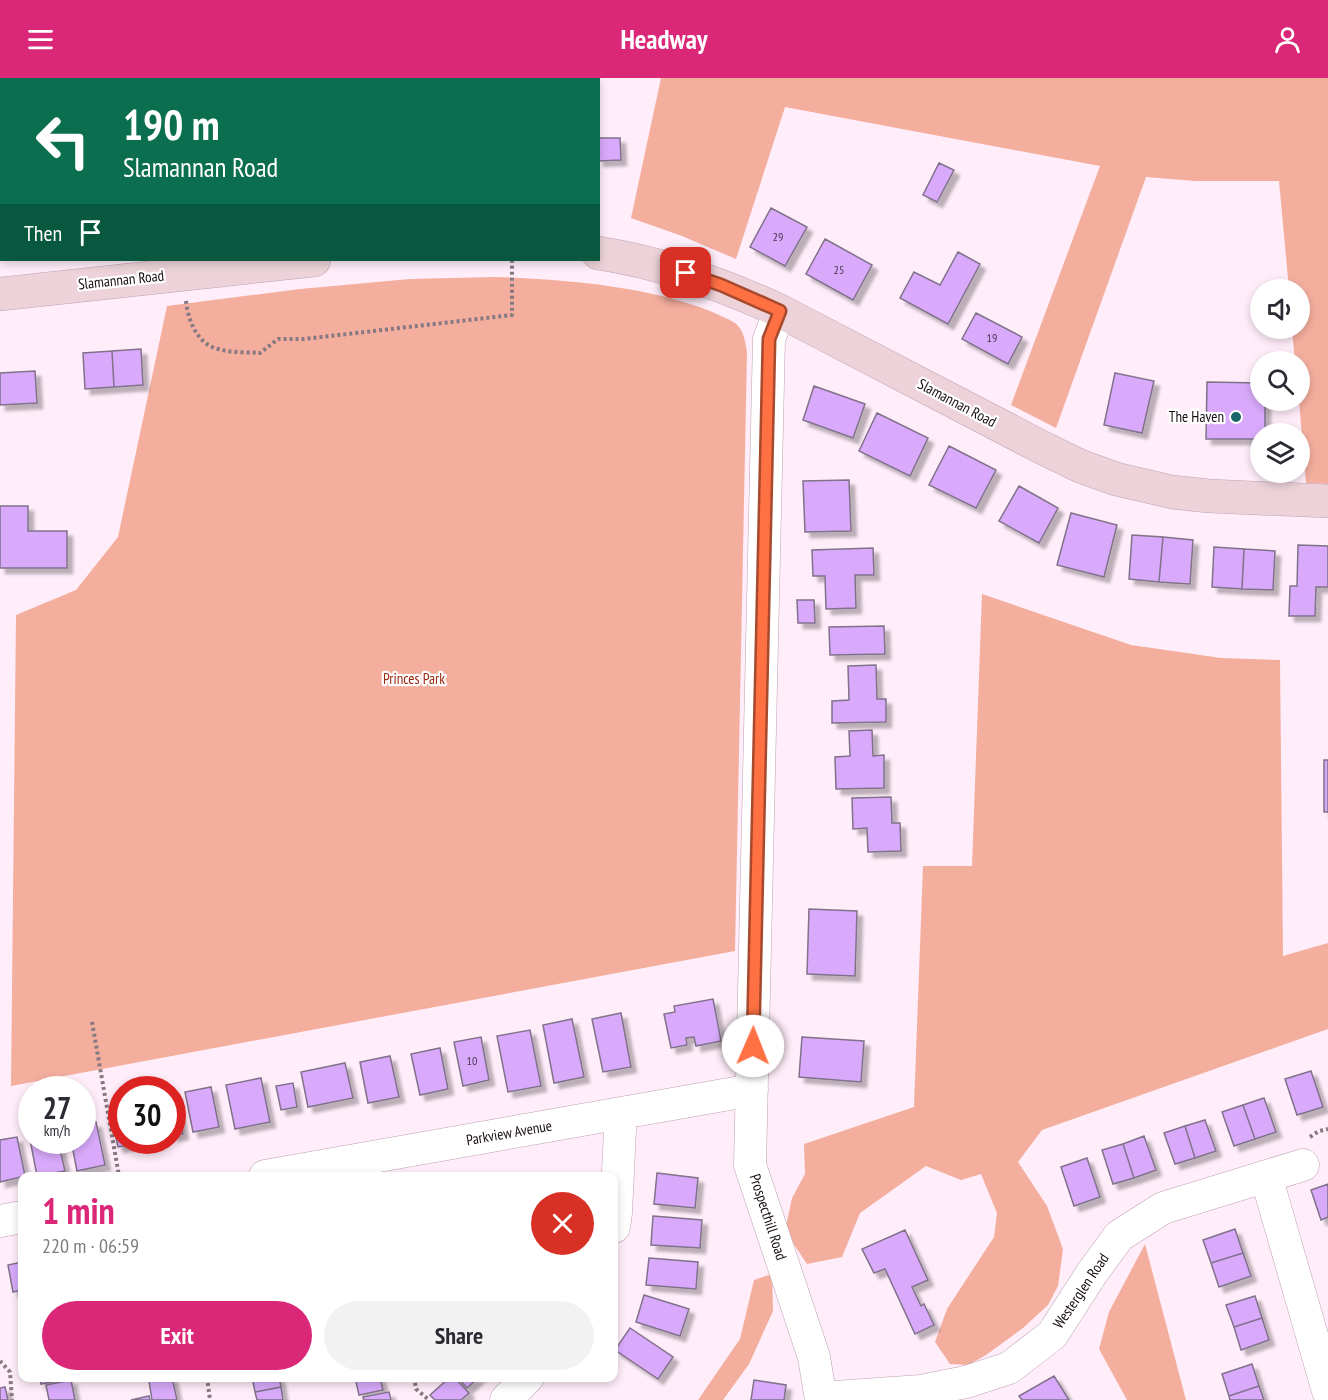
<!DOCTYPE html>
<html lang="en">
<head>
<meta charset="utf-8">
<style>
  body { margin:0; font-family:"PT Sans Narrow",sans-serif; background:#f2f2f3; color:#2b2b33; height:100vh; display:flex; flex-direction:column; font-size:22px; white-space:nowrap }
  * { box-sizing:border-box; margin:0 }
  p { font-size:20px; color:#7c7c81 }
  .icon { flex:none; width:33px; height:33px; fill:none; stroke:currentColor; stroke-width:2; stroke-linecap:round; stroke-linejoin:round }
  .map { position:relative; flex:1; overflow:hidden }
  .details { position:absolute; left:18px; top:1094px; width:600px; height:210px; display:flex; flex-direction:column; background:#fff; border-radius:12px; box-shadow:0 3px 9px #0003 }
  .details>* { flex:none }
  .banner { position:absolute; left:0px; top:0px; width:600px; height:183px; box-shadow:0 3px 9px #0003; background:#0b6e4f; color:#fff; overflow:hidden }
  .fabs { position:absolute; left:1250px; top:201px; display:grid; gap:12px }
  .fabs a { display:grid; place-items:center; width:60px; height:60px; border-radius:50%; background:#fff; box-shadow:0 3px 9px #0003; font-size:30px }
  .speed { position:absolute; left:18px; top:998px; display:flex; gap:12px; font-size:30px; font-weight:700; text-align:center }
  .speed>* { display:grid; place-content:center; width:78px; height:78px; border-radius:50%; background:#fff; box-shadow:0 3px 9px #0003; line-height:1 }
  .speed small { font-size:15px; font-weight:400 }
  .speed .limit { border:9px solid #d22; background:#fff; color:#111 }
  .pin { position:absolute; display:grid; place-items:center; width:51px; height:51px; color:#fff; margin:-26px; border-radius:12px; box-shadow:0 3px 9px #0006 }
  .me { position:absolute; width:66px; margin:-33px; rotate:1deg; stroke-linejoin:round; filter:drop-shadow(0 0 4px #0008) }
  .turn { display:flex; align-items:center; gap:21px; height:126px; padding:0 24px; font-size:27px }
  .turn .icon { width:78px; height:78px; stroke-width:2.5 }
  .turn b { display:block; font-size:42px; line-height:51px }
  .then { display:flex; align-items:center; height:57px; padding:0 24px; background:#0003; gap:12px; font-size:22px }
  .round { display:grid; place-items:center; flex:none; width:63px; height:63px; border-radius:32px; background:#f2f2f3 }
  .summary { display:flex; align-items:center; justify-content:space-between; height:102px; padding:0 24px }
  h1 { font-size:36px; font-weight:700; line-height:45px; color:#db2777 }
  .button { display:flex; gap:12px; margin-top:auto; padding:12px 24px }
  .button a { flex:1; height:69px; border-radius:36px; background:#db2777; color:#fff; font-size:24px; font-weight:700; line-height:69px; text-align:center }
  .button a+a { background:#f2f2f3; color:#2b2b33 }
  header { display:flex; justify-content:space-between; align-items:center; height:78px; padding:0 24px; background:#db2777; color:#fff; font-size:27px; font-weight:700 }
  .map>svg:first-child { display:block }
</style>
</head>
<body>
<header><svg class="icon" aria-label="menu" viewBox="0 0 24 24"><path d="M4 6h16M4 12h16M4 18h16"/></svg>Headway<svg class="icon" aria-label="person" viewBox="0 0 24 24"><circle cx="12" cy="8" r="4"/><path d="M4 21q1-7 8-7t8 7"/></svg></header>
<div class="map">
<svg width="1328" height="1322" viewBox="0 0 1328 1322">
  <defs>
    <filter id="shadow"><feDropShadow dx="5.5" dy="5.5" stdDeviation="1.5" flood-color="#0004"/></filter>
  </defs>
  <rect width="100%" height="100%" fill="#ffedf9"/>
  <!-- green -->
  <path fill="#f3ae9e" d="M661,0H1328V406L1306,405L1299,323V284L1295,283L1292,251L1299,250V212L1289,211L1279,103H1195L1146,99L1056,350L1011,327L1100,88L785,29L736,181L682,158L631,140Z
    M496,199C562,201 648,208 710,233C718,237 727,240 735,245C744,252 745,263 747,274L735,873L11,1008L16,537L76,512L118,459L167,228L300,211L410,201Z
    M982,516L1131,567L1221,580L1280,582L1283,878L1328,865V951L1042,1052L1018,1084L1047,1128L1063,1171L1058,1208L1048,1227L1023,1250L986,1277L968,1287L950,1286L935,1264L947,1231L994,1159L997,1135L981,1096L961,1102L926,1088L860,1135L842,1179L807,1186L785,1153L792,1120L805,1096L804,1066L914,1029L923,788H972Z
    M1145,1166L1186,1322H1127L1099,1271L1109,1234Z
    M772,1196L773,1233L749,1286L723,1322H698L740,1261L754,1202Z"/>
  <!-- building -->
  <path fill="#d9aafb" stroke="#80728b" stroke-width="1.5" filter="url(#shadow)" d="M108,0H155V2H108Z
    M598,60H620L621,82L598,83Z
    M939,85L954,92L937,124L923,117Z
    M771,130L807,149L785,188L750,169Z
    M825,161L872,187L853,222L806,196Z
    M958,174L980,186L948,246L900,220L914,194L940,207Z
    M976,235L1022,259L1008,286L962,261Z
    M141,271L143,307L114,309L112,273Z
    M112,273L114,309L85,311L83,275Z
    M35,293L37,325L0,327V295Z
    M1115,295L1154,303L1142,355L1104,347Z
    M1207,304L1260,305V322H1265V356H1260V361H1206Z
    M814,308L865,326L853,360L803,342Z
    M877,335L928,360L910,398L859,373Z
    M949,368L996,392L976,430L929,407Z
    M849,402L851,453L805,454L803,403Z
    M1019,408L1058,430L1039,465L999,443Z
    M0,428H28V453H67V490H0Z
    M1071,435L1117,447L1104,499L1057,487Z
    M1132,457L1163,459L1159,504L1129,501Z
    M1163,459L1193,462L1190,506L1159,504Z
    M1298,467L1328,468V509H1316L1315,538H1289L1290,508H1297Z
    M1214,469L1244,471L1242,511L1212,509Z
    M873,470L874,497H855L856,530L826,531L825,498H813L812,472Z
    M1244,471L1275,473L1273,512L1242,511Z
    M797,522H814L815,545H798Z
    M884,548L885,576L830,577L829,549Z
    M876,587L877,621H886V644L832,645V623L849,622L848,588Z
    M872,652L873,678L884,677V710L836,711L835,679L850,678L849,653Z
    M1324,682H1328V734H1324Z
    M891,719L892,745H900L901,773L868,774L867,750L853,751L852,720Z
    M809,831L857,833L855,898L807,896Z
    M713,921L721,963L696,968L694,959L686,960L687,967L671,970L664,936L675,934L674,928Z
    M621,935L631,989L603,994L592,941Z
    M572,941L584,999L554,1005L543,947Z
    M530,952L541,1008L508,1014L497,958Z
    M481,959L489,1002L463,1008L454,964Z
    M802,959L864,963L861,1004L799,999Z
    M440,970L448,1011L420,1017L411,976Z
    M390,978L399,1019L368,1025L360,984Z
    M345,985L353,1020L308,1029L301,994Z
    M1311,993L1323,1029L1297,1037L1285,1001Z
    M261,1000L270,1044L235,1051L226,1007Z
    M293,1005L297,1029L281,1032L276,1008Z
    M211,1009L219,1049L193,1054L185,1014Z
    M172,1015H175L183,1056L172,1058Z
    M1264,1020L1276,1054L1255,1061L1243,1027Z
    M1243,1027L1255,1061L1234,1068L1222,1034Z
    M122,1028V1062H144L145,1064L118,1069L110,1030Z
    M1205,1042L1216,1073L1195,1080L1185,1048Z
    M96,1044L105,1087L77,1093L71,1062H82V1047Z
    M1185,1048L1195,1080L1175,1086L1164,1055Z
    M32,1055V1062H58L65,1093L37,1098L29,1056Z
    M1144,1058L1156,1092L1134,1100L1123,1066Z
    M17,1059L25,1098L0,1104V1062Z
    M1123,1066L1134,1100L1113,1106L1102,1072Z
    M1087,1080L1100,1119L1074,1128L1061,1089Z
    M657,1095L698,1100L695,1130L654,1126Z
    M1328,1106V1139L1321,1142L1311,1112Z
    M653,1138L702,1142L700,1170L651,1167Z
    M1235,1151L1243,1175L1211,1185L1203,1162Z
    M905,1152L928,1202L912,1209L921,1228L924,1226L934,1247L915,1256L885,1191L874,1195L862,1171Z
    M1243,1175L1251,1198L1219,1209L1211,1185Z
    M649,1180L698,1184L696,1211L646,1207Z
    M22,1184V1212L13,1214L8,1187Z
    M644,1217L689,1231L680,1258L636,1244Z
    M1255,1218L1262,1240L1234,1249L1226,1227Z
    M1262,1240L1269,1262L1241,1272L1234,1249Z
    M630,1250L673,1279L658,1301L615,1272Z
    M1252,1286L1259,1308L1229,1318L1222,1296Z
    M1054,1298L1069,1322H1022L1019,1318Z
    M40,1299H66L67,1301L41,1306Z
    M172,1299L177,1322H152L149,1303Z
    M252,1299H279L281,1309L255,1314Z
    M355,1299H380L383,1312L359,1317Z
    M450,1299H454L469,1315L461,1322H435L430,1317Z
    M457,1299H479L467,1310Z
    M71,1302L75,1322H49L46,1307Z
    M754,1302L786,1307L784,1322H751Z
    M1259,1308L1264,1322H1230L1229,1318Z
    M5,1309L8,1322H0V1310Z
    M281,1309L283,1322H257L255,1314Z
    M389,1314L391,1322H364L363,1319Z
    M149,1318L150,1322H131Z"/>
  <g fill="none" stroke-linecap="round" stroke-linejoin="round">
    <!-- minor casing -->
    <g stroke="#bda1b3" stroke-width="33">
      <path id="minor" d="M358,0V2
        M780,233L769,261L750,1087L814,1279L821,1322
        M265,1098L752,1012
        M1266,1098L1328,1313
        M0,1143L22,1139
        M614,1149L616,1135L620,1052L617,1037
        M821,1320L921,1313L966,1304L1009,1290L1052,1257L1092,1195L1119,1158L1163,1130L1303,1087
        M506,1322L528,1299"/>
    </g>
    <!-- secondary casing -->
    <g stroke="#bda1b3" stroke-width="34">
      <path id="secondary" d="M598,175C663,185 722,206 780,233L1041,369L1080,388L1116,401L1172,414L1209,418L1328,423
        M0,216L314,182"/>
    </g>
    <!-- path -->
    <path stroke="#877982" stroke-width="4" stroke-dasharray="3 3" stroke-linecap="butt" d="M186,223C188,242 197,266 218,271C231,275 247,274 260,275L278,261H304L512,237V182
      M92,944L119,1098
      M1310,1059L1319,1053L1328,1051
      M0,1283L10,1294L12,1322
      M207,1299L210,1322
      M414,1299L416,1311L429,1322"/>
    <!-- minor -->
    <use href="#minor" stroke="#fff" stroke-width="32"/>
    <!-- secondary -->
    <use href="#secondary" stroke="#edd3d9" stroke-width="33"/>
  </g>
  <g fill="none" stroke-linecap="round" stroke-linejoin="round">
    <!-- route casing -->
    <g stroke="#a6492c" stroke-width="15">
      <path id="route" d="M686,195L721,207L780,233L769,261L753,968"/>
    </g>
    <!-- route -->
    <use href="#route" stroke="#ff7043" stroke-width="10"/>
  </g>
  <!-- markers -->
  <circle fill="#186669" stroke="#fff" stroke-width="2" cx="1236" cy="339" r="6"/>
  <g text-anchor="middle" stroke-width="4.5" stroke-linejoin="round" paint-order="stroke">
    <!-- number labels -->
    <g font-size="12" fill="#49364f">
      <text x="778" y="163">29</text>
      <text x="839" y="196">25</text>
      <text x="992" y="264">19</text>
      <text x="472" y="987">10</text>
    </g>
    <!-- street labels -->
    <g font-size="15" fill="#190f16" stroke="#fff">
      <text transform="translate(121 202) rotate(-6)" y="5">Slamannan Road</text>
      <text transform="translate(957 325) rotate(28)" y="5">Slamannan Road</text>
      <text transform="translate(509 1055) rotate(-10)" y="5">Parkview Avenue</text>
      <text transform="translate(768 1139) rotate(72)" y="5">Prospecthill Road</text>
      <text transform="translate(1081 1213) rotate(-56)" y="5">Westerglen Road</text>
    </g>
    <!-- poi labels -->
    <g font-size="15" fill="#190f16" stroke="#fff" text-anchor="end">
      <text x="1224" y="344">The Haven</text>
    </g>
    <!-- park labels -->
    <g font-size="15" fill="#9a2a11" stroke="#fff">
      <text x="414" y="606">Princes Park</text>
    </g>
  </g>
</svg>
<div class="fabs">
<a><svg class="icon" aria-label="sound" viewBox="0 0 24 24"><path d="M4 9h4l5-4v14l-5-4H4zM17 9q2 3 0 6"/></svg></a>
<a><svg class="icon" aria-label="search" viewBox="0 0 24 24"><circle cx="10" cy="10" r="6"/><path d="M15 15l6 6"/></svg></a>
<a><svg class="icon" aria-label="layers" viewBox="0 0 24 24"><path d="M12 4l9 5-9 5-9-5zM3 14l9 5 9-5"/></svg></a>
</div>
<div class="speed"><div>27<small>km/h</small></div><div class="limit">30</div></div>
<div class="pin" style="left:686px;top:195px;background:#d93025"><svg class="icon" aria-label="arrive" viewBox="0 0 24 24"><path d="M6 21V4h12l-3 4 3 4H6"/></svg></div>
<svg class="me" style="left:753px;top:968px" viewBox="-20 -20 40 40"><circle r="19" fill="#fff"/><path d="M0-13L10 11 0 6-10 11z" fill="#ff7043"/></svg>
<div class="banner">
<div class="turn"><svg class="icon" aria-label="left" viewBox="0 0 24 24"><path d="M17 20v-9H6M10 6l-5 5 5 5"/></svg><div><b>190 m</b>Slamannan Road</div></div>
<div class="then">Then<svg class="icon" aria-label="arrive" viewBox="0 0 24 24"><path d="M6 21V4h12l-3 4 3 4H6"/></svg></div>
</div>
<section class="details">
<div class="summary"><div><h1>1 min</h1><p>220 m · 06:59</p></div><a class="round" style="background:#d93025;color:#fff"><svg class="icon" aria-label="close" viewBox="0 0 24 24"><path d="M6 6l12 12M18 6L6 18"/></svg></a></div>
<div class="button"><a>Exit</a><a>Share</a></div>
</section>
</div>
</body>
</html>
